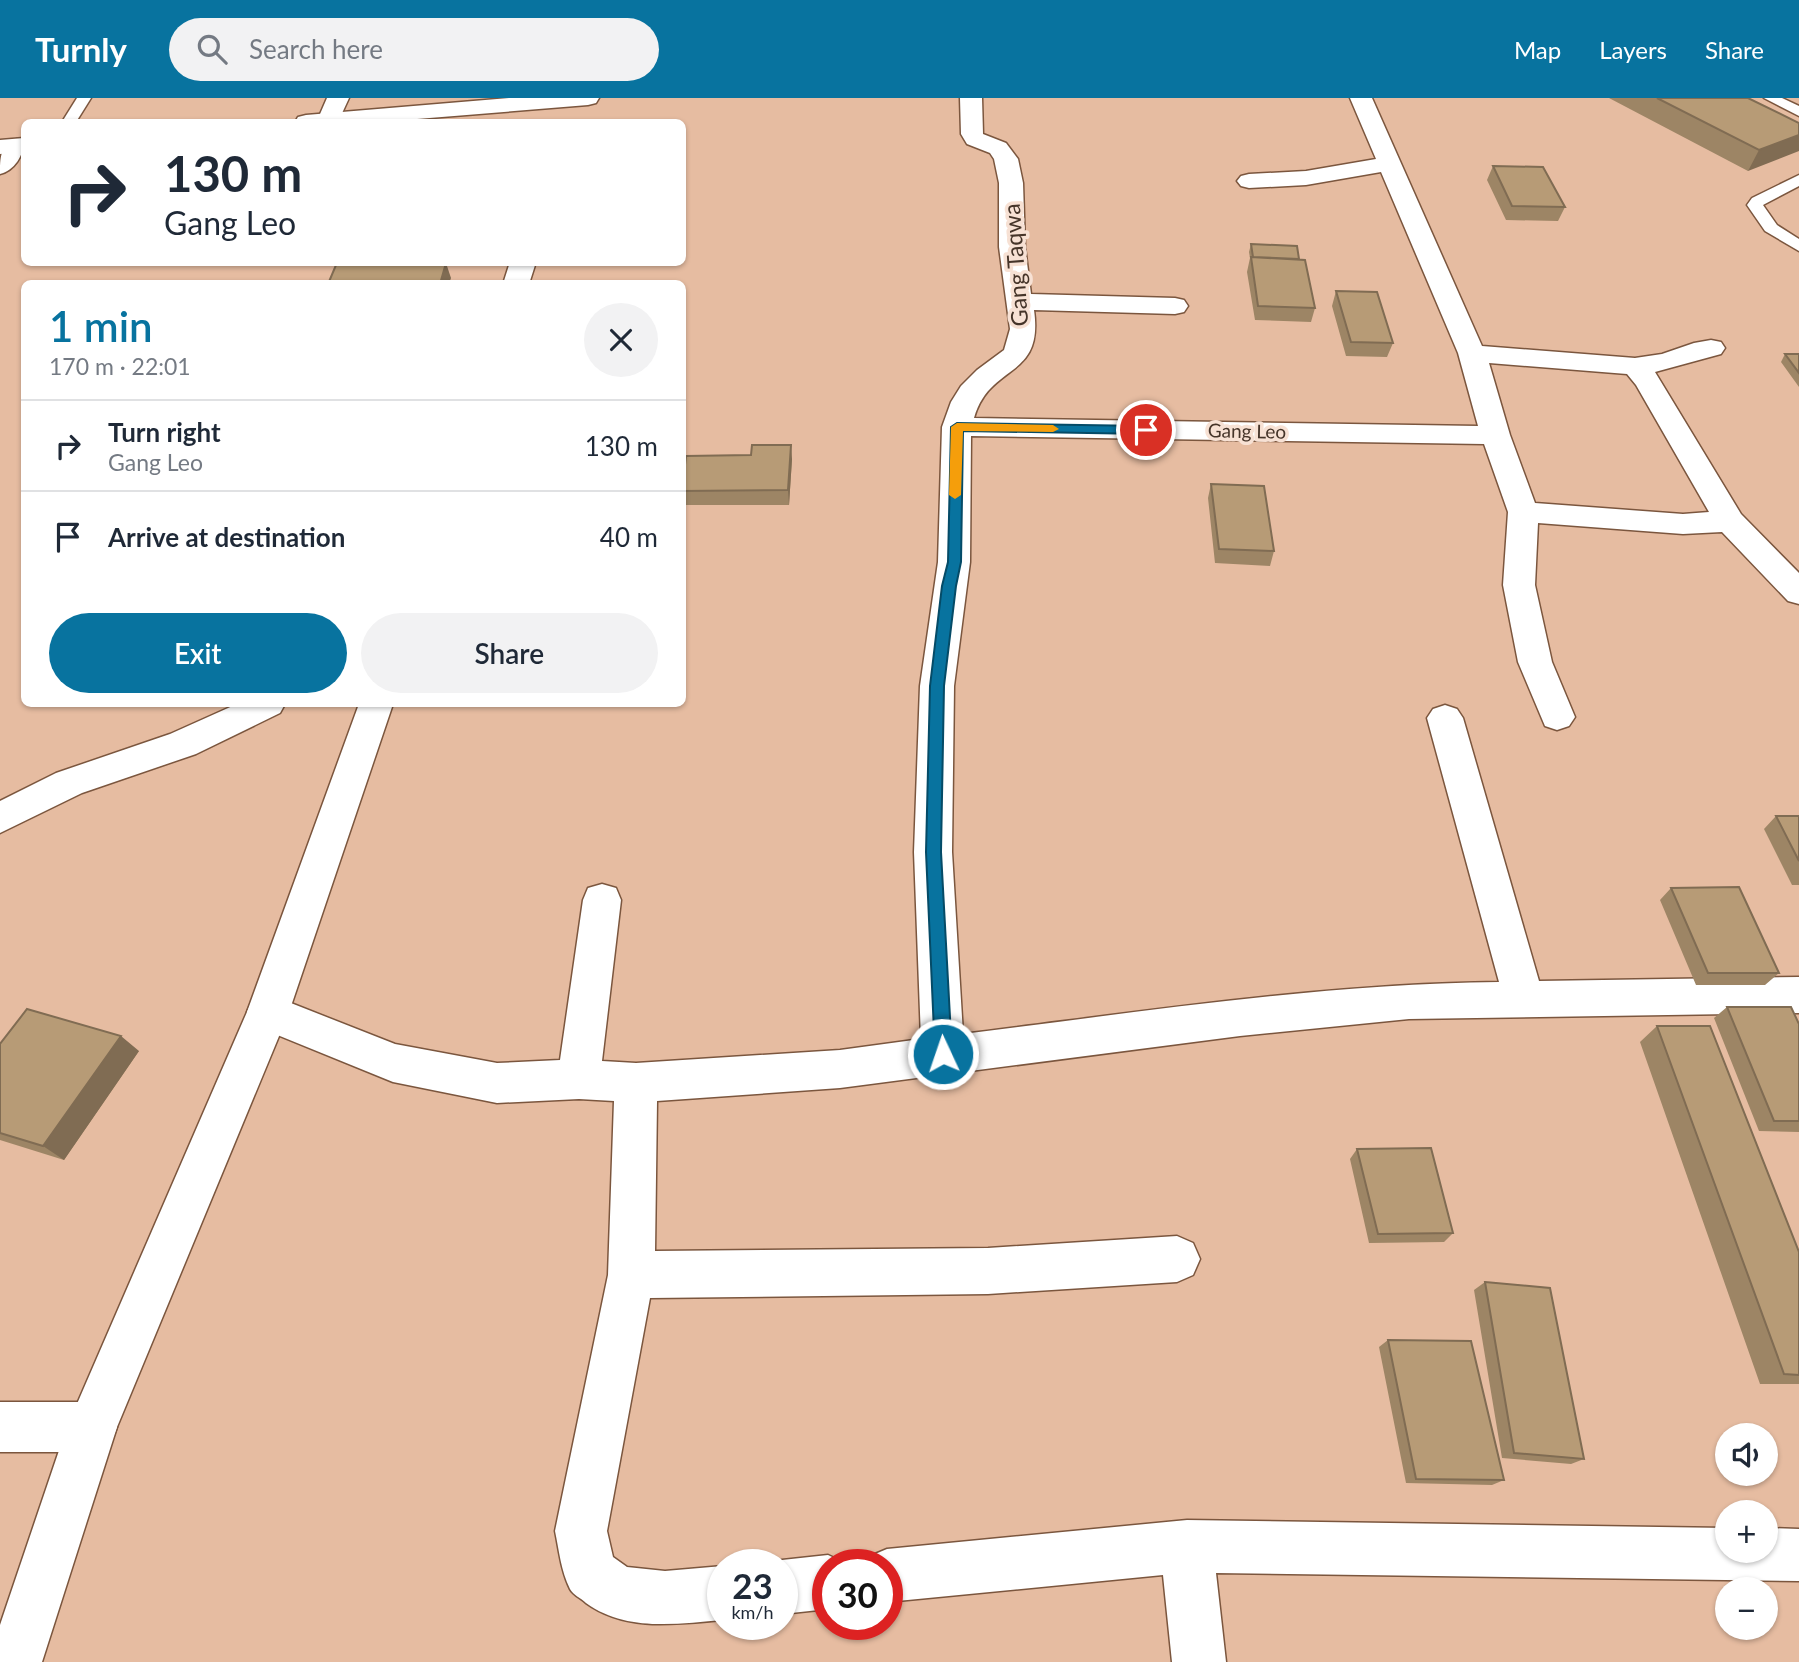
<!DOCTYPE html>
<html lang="en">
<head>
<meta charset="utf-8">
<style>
  body { margin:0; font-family:Lato,sans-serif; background:#f2f2f3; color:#1f2937; height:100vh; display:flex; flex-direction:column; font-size:26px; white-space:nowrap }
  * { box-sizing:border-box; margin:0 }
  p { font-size:23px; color:#747a83 }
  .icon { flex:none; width:38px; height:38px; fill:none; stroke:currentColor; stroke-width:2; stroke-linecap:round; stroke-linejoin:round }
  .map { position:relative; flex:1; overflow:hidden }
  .side { position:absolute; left:21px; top:182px; width:665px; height:427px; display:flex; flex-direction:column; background:#fff; border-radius:10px; box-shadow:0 2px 5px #0004 }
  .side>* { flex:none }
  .hud { position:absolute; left:21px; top:21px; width:665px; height:147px; border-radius:10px; box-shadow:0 2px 5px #0004; background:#fff; color:#1f2937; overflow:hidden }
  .buttons { position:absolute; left:1715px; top:1325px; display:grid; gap:14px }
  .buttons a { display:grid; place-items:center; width:63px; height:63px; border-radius:50%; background:#fff; box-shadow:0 2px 5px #0004; font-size:35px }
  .speed { position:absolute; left:707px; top:1451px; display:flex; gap:14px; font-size:35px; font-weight:700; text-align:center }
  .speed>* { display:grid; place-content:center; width:91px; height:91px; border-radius:50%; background:#fff; box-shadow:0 2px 5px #0004; line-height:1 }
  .speed small { font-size:18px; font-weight:400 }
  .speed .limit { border:10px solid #d22; background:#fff; color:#111 }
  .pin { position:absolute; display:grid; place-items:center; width:60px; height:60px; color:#fff; margin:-30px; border:4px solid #fff; border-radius:50%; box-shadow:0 2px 7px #0007 }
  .me { position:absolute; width:77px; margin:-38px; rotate:357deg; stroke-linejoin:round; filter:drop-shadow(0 0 5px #0008) }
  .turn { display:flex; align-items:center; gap:24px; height:147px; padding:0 28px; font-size:32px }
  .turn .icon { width:91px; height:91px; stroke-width:2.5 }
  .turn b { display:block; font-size:49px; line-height:60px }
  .round { display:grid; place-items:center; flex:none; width:74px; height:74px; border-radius:37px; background:#f2f2f3 }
  .head { display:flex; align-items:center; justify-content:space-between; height:119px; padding:0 28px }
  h1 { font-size:42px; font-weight:600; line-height:52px; color:#08739f }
  .primary-button { display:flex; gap:14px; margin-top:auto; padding:14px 28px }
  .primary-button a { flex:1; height:80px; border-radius:42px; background:#08739f; color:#fff; font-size:28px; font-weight:600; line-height:80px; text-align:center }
  .primary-button a+a { background:#f2f2f3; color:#1f2937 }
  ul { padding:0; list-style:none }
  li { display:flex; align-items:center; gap:21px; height:91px; padding:0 28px; border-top:2px solid #e0e1e3 }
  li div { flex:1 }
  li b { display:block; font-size:26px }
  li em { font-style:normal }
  header { display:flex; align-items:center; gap:42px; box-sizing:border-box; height:98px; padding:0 35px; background:#08739f; color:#fff }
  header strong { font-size:33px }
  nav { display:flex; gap:38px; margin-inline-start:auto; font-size:24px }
  .search { width:490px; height:63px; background:#f2f2f3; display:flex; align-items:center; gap:18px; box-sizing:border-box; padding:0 24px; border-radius:38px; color:#747a83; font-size:26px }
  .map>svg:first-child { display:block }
</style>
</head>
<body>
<header>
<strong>Turnly</strong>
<div class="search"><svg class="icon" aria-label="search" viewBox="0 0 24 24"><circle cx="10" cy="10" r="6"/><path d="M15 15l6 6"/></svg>Search here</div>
<nav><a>Map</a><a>Layers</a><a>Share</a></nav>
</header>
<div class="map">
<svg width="1799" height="1564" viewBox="0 0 1799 1564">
  <rect width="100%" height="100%" fill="#e6bca1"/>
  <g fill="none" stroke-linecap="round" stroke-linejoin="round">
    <!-- lane casing -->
    <g stroke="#7b563e" stroke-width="3">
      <path id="lane" d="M77,0H91L76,24H62Z
        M1764,0H1782L1799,8V18Z
        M1799,77V88L1763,107L1777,127L1799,141V153L1765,133L1747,107L1752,100Z"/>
    </g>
    <!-- street casing -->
    <g stroke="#7b563e" stroke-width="3">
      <path id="street" d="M327,0H349L338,24L317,23Z
        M960,0H982L983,36L1006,45L1018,61L1023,85L1025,149L1031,196L1175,200L1184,202L1188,208L1184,214L1175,216L1034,212C1044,282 990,264 974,320L1478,328L1458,255L1381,74L1306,87L1249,90L1241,88L1237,83L1241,78L1249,76L1306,73L1376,61L1350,0H1372L1482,248L1635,260L1662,256L1694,245L1711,242L1721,244L1725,250L1721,256L1655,274L1741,416L1799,475V506L1788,503L1722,434L1683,436L1538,425L1535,487L1552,564L1575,619L1569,628L1557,632L1545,628L1518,564L1503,487L1508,414L1484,346L971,338L970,464L954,588L952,754L963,936C1141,914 1319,886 1499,884L1427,620L1433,611L1445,607L1457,611L1463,620L1539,883L1799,879V915L1409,921L1240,938L840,990L657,1003L655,1153L988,1150L1177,1138L1193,1145L1200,1161L1193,1177L1177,1184L988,1196L650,1200L607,1433L613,1459L627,1469L665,1473L723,1468V1522C676,1526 626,1534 586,1505C581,1500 573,1497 570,1491C561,1473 559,1452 555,1433L608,1177L614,1003L579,1001L497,1005L393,984L253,927L247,914L253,901L268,896L395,946L497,965L560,962L583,802L588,790L602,786L616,790L621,802L602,963L636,965L840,952L921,941L914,754L920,588L938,464L942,329L951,304L961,288L977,272L1004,252L1010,231L999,149V85L994,61L990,55L967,46L961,36ZM1489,265L1627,276L1636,287L1709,414L1683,416L1535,405L1510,337Z
        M17,41L24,43C24,57 14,73 0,76C0,60 0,46 17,41Z
        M237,606H285L280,615L196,656L82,695L0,735V703L56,675L170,636Z
        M0,1304H92L110,1311L117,1329L110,1347L92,1354H0Z
        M1187,1422L1727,1430V1452H1766V1430L1799,1431V1483L1216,1475L1226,1564H1172L1163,1477L887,1504V1466H865L868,1459L887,1451Z
        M828,1457L847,1466H828V1511L782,1516V1466H772L782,1462Z"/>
    </g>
    <!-- secondary casing -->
    <g stroke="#7b563e" stroke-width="3">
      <path id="secondary" d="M509,0H599L596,5L588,7L380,24H295L298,19L306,17Z
        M24,40V54L0,56V42Z
        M510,164H536L529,186H503Z
        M359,606H393L289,914L117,1329L42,1564H0V1527L67,1329L247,914Z"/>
    </g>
    <!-- lane -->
    <use href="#lane" fill="#fff" fill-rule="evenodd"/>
    <!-- street -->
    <use href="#street" fill="#fff" fill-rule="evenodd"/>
    <!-- secondary -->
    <use href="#secondary" fill="#fff" fill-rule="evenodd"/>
  </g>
  <!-- wall -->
  <path fill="#9d8565" d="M1609,0H1748L1799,25L1748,73Z
    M1493,68L1565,109L1558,123L1506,122L1487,82Z
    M1251,146L1299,161L1315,210L1311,224L1255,222L1247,174L1250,160L1249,154Z
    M1336,193L1393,245L1387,259L1346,258L1332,208Z
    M1785,256H1799V289L1781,264Z
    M751,357L792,361L789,407H684L682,399V385Z
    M1211,386L1274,453L1270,468L1215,465L1208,400Z
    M1776,718H1799V787H1792L1764,731Z
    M1671,790L1779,875L1765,887H1696L1660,802Z
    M1727,909L1799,926V1034L1759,1033L1714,920Z
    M1657,928L1799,1154V1286H1760L1640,944Z
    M0,946L139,953L64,1062L0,1042Z
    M1357,1051L1453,1135L1444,1144L1369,1145L1350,1061Z
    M1485,1184L1584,1361L1571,1366L1502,1360L1474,1192Z
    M1388,1242L1504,1382L1492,1387L1406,1385L1379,1249Z"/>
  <!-- shaded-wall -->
  <path fill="#806c53" d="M1799,37V53L1748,73L1759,52Z
    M446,165L451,180L449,186H440Z
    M791,347L792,361L789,407L788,392Z
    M121,938L139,953L64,1062L43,1048Z"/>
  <!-- building -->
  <path fill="#b79b76" stroke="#806c53" stroke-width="2" d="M1657,0H1748L1799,25V37L1759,52Z
    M1493,68L1543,69L1565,109L1512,108Z
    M1251,146L1297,148L1299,161L1253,159Z
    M1251,159L1305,162L1315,210L1258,208Z
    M446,165L440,186H328L336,167Z
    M1336,193L1377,194L1393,245L1351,244Z
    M1785,256H1799V275Z
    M752,347H791L788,392L682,393L686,358L751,357Z
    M1211,386L1264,388L1274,453L1219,451Z
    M1776,718H1799V763Z
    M1739,789L1779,875H1708L1671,790Z
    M1727,909H1791L1799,926V1023H1774Z
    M27,911L121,938L43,1048L0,1035V946Z
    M1657,928H1710L1799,1154V1277L1784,1276Z
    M1431,1050L1453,1135L1378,1136L1357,1051Z
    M1485,1184L1550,1190L1584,1361L1514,1355Z
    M1388,1242L1471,1243L1504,1382L1416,1381Z"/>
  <!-- route -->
  <path fill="#08739f" stroke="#054b67" stroke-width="2" d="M957,325L1146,328L1152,332L1146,336L963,333L961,464L956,488L944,588L941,754L952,956L949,962L943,964L937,962L935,956L926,754L930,588L942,488L948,464L951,329Z"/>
  <!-- slow -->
  <path fill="#f59e0b" d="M957,325L1053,327L1059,331L1053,334L963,333L961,397L955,401L949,397L951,329Z"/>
  <g text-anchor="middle" stroke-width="7" stroke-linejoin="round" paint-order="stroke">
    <!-- far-street labels -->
    <g font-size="19" fill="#453429" stroke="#f7e1d4">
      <text transform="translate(1247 333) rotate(1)" y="7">Gang Leo</text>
    </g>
    <!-- street labels -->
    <g font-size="23" fill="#453429" stroke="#f7e1d4">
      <text transform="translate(1016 167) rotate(-94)" y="8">Gang Taqwa</text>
    </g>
  </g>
</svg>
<div class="buttons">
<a><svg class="icon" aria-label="sound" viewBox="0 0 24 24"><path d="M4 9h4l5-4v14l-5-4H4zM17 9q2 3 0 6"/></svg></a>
<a>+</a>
<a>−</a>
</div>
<div class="speed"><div>23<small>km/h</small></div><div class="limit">30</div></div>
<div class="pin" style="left:1146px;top:332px;background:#d93025"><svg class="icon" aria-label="arrive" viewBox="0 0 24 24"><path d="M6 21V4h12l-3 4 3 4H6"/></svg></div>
<svg class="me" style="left:943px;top:956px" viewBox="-20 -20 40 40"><circle r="17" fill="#08739f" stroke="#fff" stroke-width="3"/><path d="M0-11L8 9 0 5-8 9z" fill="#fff"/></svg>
<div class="hud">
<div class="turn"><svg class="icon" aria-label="right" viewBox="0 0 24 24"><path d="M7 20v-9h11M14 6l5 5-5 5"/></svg><div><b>130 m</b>Gang Leo</div></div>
</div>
<section class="side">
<div class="head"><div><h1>1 min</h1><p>170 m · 22:01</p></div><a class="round"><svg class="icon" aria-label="close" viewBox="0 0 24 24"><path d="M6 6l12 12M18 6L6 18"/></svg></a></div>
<ul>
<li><svg class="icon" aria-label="right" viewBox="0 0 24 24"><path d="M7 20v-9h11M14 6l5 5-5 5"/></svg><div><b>Turn right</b><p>Gang Leo</p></div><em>130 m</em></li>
<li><svg class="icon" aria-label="arrive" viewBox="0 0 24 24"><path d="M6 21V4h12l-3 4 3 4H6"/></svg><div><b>Arrive at destination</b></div><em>40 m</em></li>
</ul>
<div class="primary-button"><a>Exit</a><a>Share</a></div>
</section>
</div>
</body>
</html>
